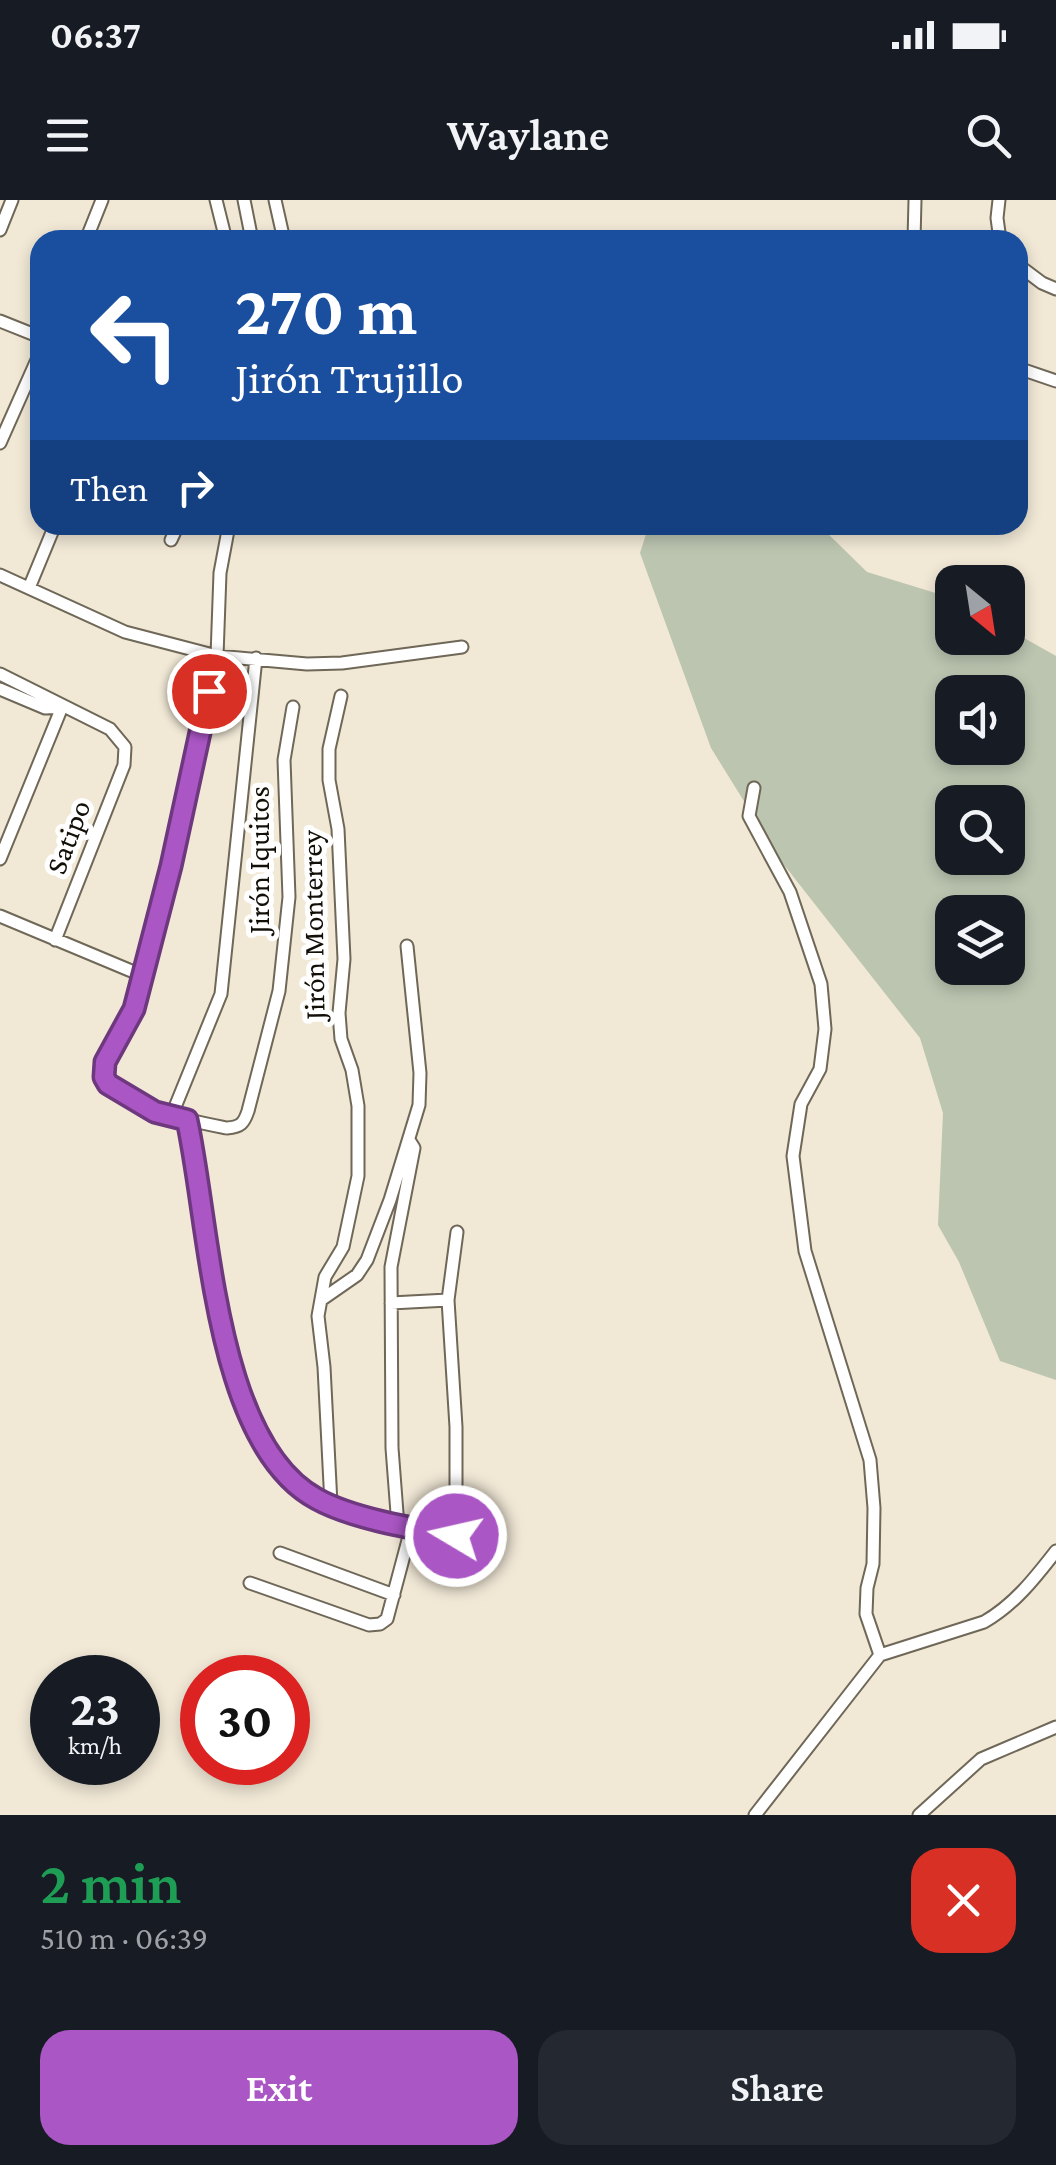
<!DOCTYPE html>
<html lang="en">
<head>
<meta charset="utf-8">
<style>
  body { margin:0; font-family:"Crimson Pro",serif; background:#242831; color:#f1f3f6; height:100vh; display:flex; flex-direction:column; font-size:38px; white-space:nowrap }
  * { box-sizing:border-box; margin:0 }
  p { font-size:32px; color:#9ea1a6 }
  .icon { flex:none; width:55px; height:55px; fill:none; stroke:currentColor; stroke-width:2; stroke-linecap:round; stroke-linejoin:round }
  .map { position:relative; height:1615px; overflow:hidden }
  .panel { display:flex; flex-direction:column; background:#171b24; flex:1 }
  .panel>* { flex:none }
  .top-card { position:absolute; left:30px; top:30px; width:998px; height:305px; border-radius:30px; box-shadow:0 5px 15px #0003; background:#1a4fa0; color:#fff; overflow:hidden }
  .needle { width:65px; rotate:150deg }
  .buttons { position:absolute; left:935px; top:365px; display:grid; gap:20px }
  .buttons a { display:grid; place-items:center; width:90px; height:90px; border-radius:20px; background:#171b24; box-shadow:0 5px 15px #0003; font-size:50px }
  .speed { position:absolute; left:30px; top:1455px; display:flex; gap:20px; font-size:50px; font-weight:700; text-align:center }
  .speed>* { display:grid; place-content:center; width:130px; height:130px; border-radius:50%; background:#171b24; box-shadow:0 5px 15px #0003; line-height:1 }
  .speed small { font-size:25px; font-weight:400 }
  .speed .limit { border:15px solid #d22; background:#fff; color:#111 }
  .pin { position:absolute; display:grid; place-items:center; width:85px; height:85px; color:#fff; margin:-42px; border:5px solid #fff; border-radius:50%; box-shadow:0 2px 10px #0007 }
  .me { position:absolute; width:110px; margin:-55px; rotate:279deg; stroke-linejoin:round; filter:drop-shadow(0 0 8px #0008) }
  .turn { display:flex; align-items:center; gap:35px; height:210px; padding:0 40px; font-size:45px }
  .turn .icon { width:130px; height:130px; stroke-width:2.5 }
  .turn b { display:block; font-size:70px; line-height:85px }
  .then { display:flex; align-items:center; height:95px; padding:0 40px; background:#0003; gap:20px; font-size:38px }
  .round { display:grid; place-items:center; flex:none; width:105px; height:105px; border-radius:30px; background:#242831 }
  .headline { display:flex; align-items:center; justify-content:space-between; height:170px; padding:0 40px }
  h1 { font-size:60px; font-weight:600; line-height:75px; color:#1e9e55 }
  .button { display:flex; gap:20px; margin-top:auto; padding:20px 40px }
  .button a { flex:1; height:115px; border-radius:30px; background:#aa56c4; color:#fff; font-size:40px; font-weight:600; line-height:115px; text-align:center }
  .button a+a { background:#242831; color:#f1f3f6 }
  .status { display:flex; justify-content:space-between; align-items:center; height:70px; padding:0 50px; background:#171b24; direction:ltr }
  .status svg { height:28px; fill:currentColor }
  header { display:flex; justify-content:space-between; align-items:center; height:130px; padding:0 40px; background:#171b24; font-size:45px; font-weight:600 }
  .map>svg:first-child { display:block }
</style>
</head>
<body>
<div class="status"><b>06:37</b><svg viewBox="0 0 49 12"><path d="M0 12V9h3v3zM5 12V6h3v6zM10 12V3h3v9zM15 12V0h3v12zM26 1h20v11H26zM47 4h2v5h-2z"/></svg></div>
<header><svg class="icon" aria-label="menu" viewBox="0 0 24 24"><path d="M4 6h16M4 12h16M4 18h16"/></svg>Waylane<svg class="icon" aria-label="search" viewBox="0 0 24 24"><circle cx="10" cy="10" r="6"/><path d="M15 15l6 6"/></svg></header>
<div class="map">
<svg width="1056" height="1615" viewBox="0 0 1056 1615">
  <rect width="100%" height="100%" fill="#f1e8d6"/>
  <!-- green -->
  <path fill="#bbc5b0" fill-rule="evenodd" d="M649,325H819L867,372L952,398V438H1008V429L1056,456V1180L1000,1161L959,1062L938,1025L943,913L920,838L781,661L711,548L640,353ZM952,492H1008V548H952ZM952,602H1008V658H952ZM952,712H1008V768H952Z"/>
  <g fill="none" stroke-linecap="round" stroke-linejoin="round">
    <!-- minor casing -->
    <g stroke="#6f6757" stroke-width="15">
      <path id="minor" d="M216,0L226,40
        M244,0L252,40
        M275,0L284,40
        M999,0L997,18L1000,40
        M0,30L12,0
        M86,40L102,0
        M914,40L915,0
        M1018,65L1042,83L1056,89
        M0,121L40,137
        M1018,168L1056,181
        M0,243L40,153
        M229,325L220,373L217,456L171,667L134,809L103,871C111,907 196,922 227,928C241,927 244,923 248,911L279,791L289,697L284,560L293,507
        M171,340L178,325
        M0,375L125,432L217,456L307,464L342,463L462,447
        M29,388L55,325
        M0,474L110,529L125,547L124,565L55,740
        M0,489L45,508L62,507
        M754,588L749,616L790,692L821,784L825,829L820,869L801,904L793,956L805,1051L870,1260L874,1308L873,1364L867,1388L866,1414L880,1455L755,1615
        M0,659L62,507
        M0,716L141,775
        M171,917L221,794L256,458
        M187,920C210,1024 214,1244 317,1299C353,1319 416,1329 456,1336V1227L448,1100L457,1032
        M321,1100L357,1075L367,1060L390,1000L419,905L420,873L407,746
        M391,1103L448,1100
        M331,1304L324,1167L318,1116L325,1077L343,1047L358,976V906L352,870L341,839L339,813L344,759L338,629L329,580V549L341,496
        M398,1326L392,1248L391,1067L414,948L409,940
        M280,1353L394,1395
        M250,1383L369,1425L380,1424L387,1419L411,1329
        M880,1455L984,1422C1014,1405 1035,1378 1056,1351
        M919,1615L981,1559L1056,1527"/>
    </g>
    <!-- minor -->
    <use href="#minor" stroke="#fff" stroke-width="11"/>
  </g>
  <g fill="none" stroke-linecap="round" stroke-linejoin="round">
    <!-- route casing -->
    <g stroke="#6e387f" stroke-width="25">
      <path id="route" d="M209,491L171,666L134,809L105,862L104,877L108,884L155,912L187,920C210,1023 214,1244 317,1299C353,1319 416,1329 456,1336"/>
    </g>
    <!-- route -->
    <use href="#route" stroke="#aa56c4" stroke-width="18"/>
  </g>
  <g text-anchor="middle" stroke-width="10" stroke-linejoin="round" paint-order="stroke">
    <!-- street labels -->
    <g font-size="30" fill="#120f09" stroke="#fff">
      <text transform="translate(68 637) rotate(-69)" y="10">Satipo</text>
      <text transform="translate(259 660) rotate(-90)" y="10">Jirón Iquitos</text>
      <text transform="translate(313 725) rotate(-91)" y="10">Jirón Monterrey</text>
    </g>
  </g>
</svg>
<div class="buttons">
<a><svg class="needle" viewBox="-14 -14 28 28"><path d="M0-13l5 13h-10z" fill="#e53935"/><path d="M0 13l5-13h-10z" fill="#9ea1a6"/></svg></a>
<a><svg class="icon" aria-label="sound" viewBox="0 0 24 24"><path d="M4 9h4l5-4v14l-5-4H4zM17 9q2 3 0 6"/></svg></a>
<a><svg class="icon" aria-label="search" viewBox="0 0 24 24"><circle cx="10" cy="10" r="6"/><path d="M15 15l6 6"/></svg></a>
<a><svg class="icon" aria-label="layers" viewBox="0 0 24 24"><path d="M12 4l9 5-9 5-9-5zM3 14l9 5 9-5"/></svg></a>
</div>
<div class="speed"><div>23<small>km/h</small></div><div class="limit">30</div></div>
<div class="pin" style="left:209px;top:491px;background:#d93025"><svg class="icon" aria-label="arrive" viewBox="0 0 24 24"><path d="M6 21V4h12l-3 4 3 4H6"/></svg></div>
<svg class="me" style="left:456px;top:1336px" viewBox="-20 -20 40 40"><circle r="17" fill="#aa56c4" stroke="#fff" stroke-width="3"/><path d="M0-11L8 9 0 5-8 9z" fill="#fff"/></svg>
<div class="top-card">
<div class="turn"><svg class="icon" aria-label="left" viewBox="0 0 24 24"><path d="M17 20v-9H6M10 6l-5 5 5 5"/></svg><div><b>270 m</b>Jirón Trujillo</div></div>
<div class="then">Then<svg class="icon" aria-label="right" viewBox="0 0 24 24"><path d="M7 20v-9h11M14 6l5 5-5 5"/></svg></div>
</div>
</div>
<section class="panel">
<div class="headline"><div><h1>2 min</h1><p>510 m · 06:39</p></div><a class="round" style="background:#d93025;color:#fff"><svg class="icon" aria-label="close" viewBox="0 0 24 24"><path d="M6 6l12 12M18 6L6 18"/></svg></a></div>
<div class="button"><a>Exit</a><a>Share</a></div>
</section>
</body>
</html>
